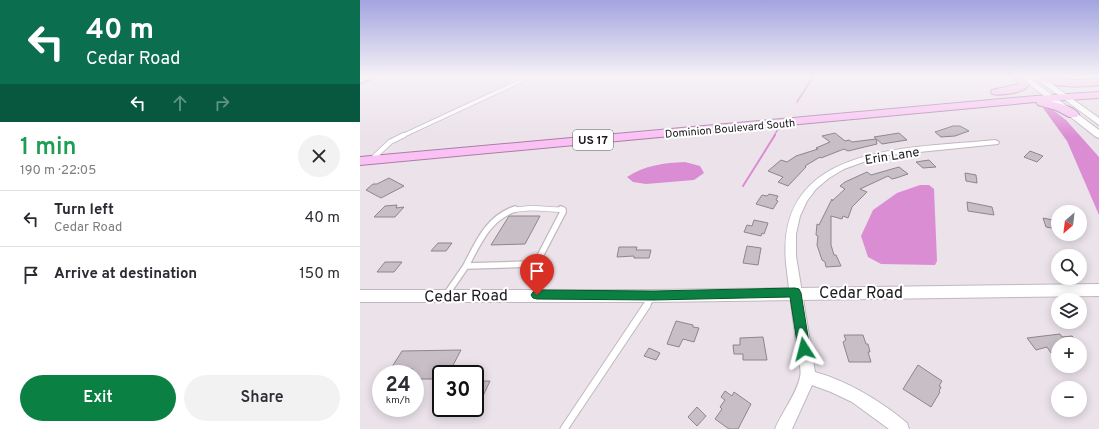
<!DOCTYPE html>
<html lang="en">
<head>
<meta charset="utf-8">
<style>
  body { margin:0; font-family:Overpass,sans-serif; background:#f2f2f3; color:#2b2b33; height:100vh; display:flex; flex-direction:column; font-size:15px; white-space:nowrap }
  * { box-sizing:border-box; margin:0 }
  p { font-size:13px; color:#7c7c81 }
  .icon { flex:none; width:22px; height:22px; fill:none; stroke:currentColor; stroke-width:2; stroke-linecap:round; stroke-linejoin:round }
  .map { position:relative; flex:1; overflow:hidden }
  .drawer { display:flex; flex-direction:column; background:#fff; width:360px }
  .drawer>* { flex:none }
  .guide { background:#0b6e4f; color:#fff; overflow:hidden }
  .needle { width:26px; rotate:208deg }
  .fabs { position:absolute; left:691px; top:205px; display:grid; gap:8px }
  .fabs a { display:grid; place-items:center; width:36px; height:36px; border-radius:50%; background:#fff; box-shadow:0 2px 10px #0003; font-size:20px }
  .speed { position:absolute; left:12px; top:365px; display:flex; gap:8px; font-size:20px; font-weight:700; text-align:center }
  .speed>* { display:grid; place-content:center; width:52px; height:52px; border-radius:50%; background:#fff; box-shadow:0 2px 10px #0003; line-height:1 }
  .speed small { font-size:10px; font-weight:400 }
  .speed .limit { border:2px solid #111; border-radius:6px; background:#fff; color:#111 }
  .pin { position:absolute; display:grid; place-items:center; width:34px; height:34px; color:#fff; margin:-41px -17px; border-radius:50% 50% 50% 0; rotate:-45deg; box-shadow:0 0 4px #0007 }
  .pin .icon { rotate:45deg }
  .me { position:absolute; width:44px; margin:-22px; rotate:351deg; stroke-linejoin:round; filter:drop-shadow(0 0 3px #0008) }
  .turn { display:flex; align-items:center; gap:14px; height:84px; padding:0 20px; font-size:18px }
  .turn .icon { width:52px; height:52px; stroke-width:2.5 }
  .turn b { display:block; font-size:28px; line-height:34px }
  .lanes { display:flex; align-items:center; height:38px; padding:0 20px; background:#0003; justify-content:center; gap:20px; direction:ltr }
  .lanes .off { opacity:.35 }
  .round { display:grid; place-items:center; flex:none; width:42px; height:42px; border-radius:21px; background:#f2f2f3 }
  .head { display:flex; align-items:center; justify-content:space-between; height:68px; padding:0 20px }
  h1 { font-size:24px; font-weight:600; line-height:30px; color:#1e9e55 }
  .button { display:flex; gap:8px; margin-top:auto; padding:8px 20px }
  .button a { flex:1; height:46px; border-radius:24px; background:#0b8043; color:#fff; font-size:16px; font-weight:600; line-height:46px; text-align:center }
  .button a+a { background:#f2f2f3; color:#2b2b33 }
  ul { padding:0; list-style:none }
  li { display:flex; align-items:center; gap:12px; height:56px; padding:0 20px; border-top:1px solid #e1e1e2 }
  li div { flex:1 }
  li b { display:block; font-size:15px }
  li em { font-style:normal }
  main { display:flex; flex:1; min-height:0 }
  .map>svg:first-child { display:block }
</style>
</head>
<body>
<main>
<section class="drawer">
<div class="guide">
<div class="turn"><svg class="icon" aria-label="left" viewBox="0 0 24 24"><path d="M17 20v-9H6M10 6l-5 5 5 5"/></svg><div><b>40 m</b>Cedar Road</div></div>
<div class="lanes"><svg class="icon" aria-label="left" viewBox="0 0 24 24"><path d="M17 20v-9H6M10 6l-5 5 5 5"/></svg><svg class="icon off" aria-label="ahead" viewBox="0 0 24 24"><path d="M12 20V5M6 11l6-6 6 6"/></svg><svg class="icon off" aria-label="right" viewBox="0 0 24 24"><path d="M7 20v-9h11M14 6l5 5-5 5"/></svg></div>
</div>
<div class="head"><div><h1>1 min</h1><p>190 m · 22:05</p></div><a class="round"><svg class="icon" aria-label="close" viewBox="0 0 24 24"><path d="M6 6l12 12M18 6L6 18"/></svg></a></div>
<ul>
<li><svg class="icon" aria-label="left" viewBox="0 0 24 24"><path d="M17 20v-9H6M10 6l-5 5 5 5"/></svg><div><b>Turn left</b><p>Cedar Road</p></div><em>40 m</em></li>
<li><svg class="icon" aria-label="arrive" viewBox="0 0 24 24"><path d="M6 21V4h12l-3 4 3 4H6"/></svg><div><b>Arrive at destination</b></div><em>150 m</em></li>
</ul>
<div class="button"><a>Exit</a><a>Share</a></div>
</section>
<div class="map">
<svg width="739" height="429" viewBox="0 0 739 429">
  <rect width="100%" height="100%" fill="#ebe2ea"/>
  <!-- water -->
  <path fill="#db8dd3" d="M683,108L692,109L706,120L739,157V215L707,141Z
    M325,162L340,166L344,173L334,180L286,184L273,182L267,177C285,165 304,163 325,162Z
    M560,185H569L574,189L577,261L575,265L521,264L508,257L501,236L513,210L537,193Z"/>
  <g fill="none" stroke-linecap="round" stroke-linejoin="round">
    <!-- stream-far1 -->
    <path stroke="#db8dd3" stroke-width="1.5" d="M0,84L19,77
      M437,102L453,77
      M414,136L418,129"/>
    <!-- stream -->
    <path stroke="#db8dd3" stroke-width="2" d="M383,186L415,135"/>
  </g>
  <!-- building -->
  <path fill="#c8bfc6" stroke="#8e868c" d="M593,126H600L609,131L595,136L581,137L575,132Z
    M475,133L485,141L489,140L492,142L516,139L517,144L488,151L484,149L461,158L460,157L445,166L446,167L428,186L418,182L423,177L408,171L421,160L427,162L436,156L458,149L456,148L470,142L462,136Z
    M539,133L547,140L522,144L514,137Z
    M670,151L683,156L677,162L664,157Z
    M569,160L576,167L563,168L556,162Z
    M539,167L548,174L536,178L532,179L528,176L500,189L507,192L492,207L488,218L483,216L482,219L471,216V245L474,255H476L481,266L466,267L465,262L462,260L457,245L458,236L456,235L457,224L459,225L472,199V201L485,189L480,186L485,182L507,172L511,175Z
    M605,173L616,175L617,183L606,181Z
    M29,178L44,186L21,198L6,190L13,184H17Z
    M409,194L418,196L416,200L418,201L413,209L396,204L402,195L407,196Z
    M607,202L632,207L634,215L608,211Z
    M37,205L36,208L44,207L35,217H14L25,206Z
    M149,216H180L165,244L131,245Z
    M683,218L698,221V229L686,227Z
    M394,220L408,223L404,234L402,233L401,236L384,232L387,225L392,226Z
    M78,243H92L86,251H71Z
    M387,246L401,248L398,265L383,263Z
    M259,247H277L276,250H291L289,258H274V256L257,257Z
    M25,262H42L34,272H17Z
    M316,321L333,325V327L339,328L334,342L323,339L319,347L307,344Z
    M700,334L702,337L712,336L719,344H698V352L691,353L687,347L676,350L667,338Z
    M484,335H503L506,344H508L510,352H508L511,362H489L483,342L486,340Z
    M403,337L407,360H383V354H374L373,345H380V338Z
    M289,348L300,353L296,360L284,356Z
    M101,350L91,369H86L84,374H81V379H55V374H51L53,369L30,370L42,351Z
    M558,365L582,381L579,386L581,387L579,391L580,392L571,407L543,389Z
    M115,381H130L115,413Z
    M365,391L372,396L374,392L391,404L378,429H369L355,419L362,409L360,407L365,400L361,397Z
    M337,407L346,416L337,426L328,417Z"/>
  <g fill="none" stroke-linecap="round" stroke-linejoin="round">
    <!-- service-far3 casing -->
    <g stroke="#c0b8bf" stroke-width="5">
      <path id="service-far3" d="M42,136L169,77"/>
    </g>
    <!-- service-far2 casing -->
    <g stroke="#c0b8bf" stroke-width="6">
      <path id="service-far2" d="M11,160L30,142L44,135
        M152,210L172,208L203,210"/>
    </g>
    <!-- service-far1 casing -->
    <g stroke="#c0b8bf" stroke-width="8">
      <path id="service-far1" d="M106,266C118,243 128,218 155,209
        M106,266L171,264L178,260L203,212V210L201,209
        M86,295L106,266
        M286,306L293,296"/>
    </g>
    <!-- service casing -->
    <g stroke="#c0b8bf" stroke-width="9">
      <path id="service" d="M204,429L287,305"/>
    </g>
    <!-- minor casing -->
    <g stroke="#c0b8bf" stroke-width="2">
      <path id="minor" d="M11,77L10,78L0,82V78Z
        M635,140L639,142L638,144L520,156L484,169L469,178L456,189L447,201L440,216L436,234V256L455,372C490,382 519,400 547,423L549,429H529L492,402L471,392L452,385L432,429H415C421,414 437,393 440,377C442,370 438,358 437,350C434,324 430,298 427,272C409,143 546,149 635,140Z"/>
    </g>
    <!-- tertiary casing -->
    <g stroke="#c0b8bf" stroke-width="2">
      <path id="tertiary" d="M660,77H668L739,130V138L736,137Z
        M674,77H682L739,118V125Z
        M739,284V296L294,302H0V290H294Z"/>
    </g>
    <!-- trunk casing -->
    <g stroke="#ac7da6" stroke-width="2">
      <path id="trunk" d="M653,77H664L669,83C669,93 640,96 632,94L631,92L632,90L659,84Z
        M678,77L718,80L739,79V85C724,87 689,89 678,77Z
        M739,92V98L690,101C700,104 713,106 719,114L717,117H709L696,110L678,105L676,102L0,165V157L676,96Z"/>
    </g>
    <!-- service-far3 -->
    <use href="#service-far3" stroke="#fff" stroke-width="3.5"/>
    <!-- service-far2 -->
    <use href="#service-far2" stroke="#fff" stroke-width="4.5"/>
    <!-- service-far1 -->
    <use href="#service-far1" stroke="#fff" stroke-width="5.5"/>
    <!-- service -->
    <use href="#service" stroke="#fff" stroke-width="7"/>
    <!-- minor -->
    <use href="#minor" fill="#fff" fill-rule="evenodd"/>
    <!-- tertiary -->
    <use href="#tertiary" fill="#fff" fill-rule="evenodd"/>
    <!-- trunk -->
    <use href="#trunk" fill="#fac2f4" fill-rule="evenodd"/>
  </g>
  <!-- sky -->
  <linearGradient id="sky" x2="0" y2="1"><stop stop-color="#a3a4e0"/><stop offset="0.56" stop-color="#f6f2f6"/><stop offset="1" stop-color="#f6f2f6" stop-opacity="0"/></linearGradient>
  <rect width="739" height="137" fill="url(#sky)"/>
  <!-- route -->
  <path fill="#0b8043" stroke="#07532c" d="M435,288L439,289L441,293L450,349L448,353L444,354L439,353L438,349L430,297L294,300L177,299L173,298L171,295L173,292L177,290L294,291Z"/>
  <g text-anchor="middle" stroke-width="4" stroke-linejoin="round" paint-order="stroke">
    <!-- far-street labels -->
    <g font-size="11" fill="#1c191c" stroke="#fff">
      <text transform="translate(370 128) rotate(-5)" y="4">Dominion Boulevard South</text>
    </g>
    <!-- shield labels -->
    <rect fill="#fff" stroke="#605e60" stroke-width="1" x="213" y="130" width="40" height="20" rx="3"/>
    <g font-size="12" font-weight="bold" fill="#1c191c">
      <text x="233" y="144">US 17</text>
    </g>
    <!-- street labels -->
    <g font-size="13" fill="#1c191c" stroke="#fff">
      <text transform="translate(532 155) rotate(-9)" y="5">Erin Lane</text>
    </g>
    <!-- near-street labels -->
    <g font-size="16" fill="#1c191c" stroke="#fff">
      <text x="501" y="298">Cedar Road</text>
      <text transform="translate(106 295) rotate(-1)" y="6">Cedar Road</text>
    </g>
  </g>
</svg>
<div class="fabs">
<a><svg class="needle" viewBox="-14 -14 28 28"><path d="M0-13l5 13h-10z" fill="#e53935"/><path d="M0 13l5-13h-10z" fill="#7c7c81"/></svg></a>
<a><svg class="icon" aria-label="search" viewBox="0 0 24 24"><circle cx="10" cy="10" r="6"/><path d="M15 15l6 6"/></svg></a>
<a><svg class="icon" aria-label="layers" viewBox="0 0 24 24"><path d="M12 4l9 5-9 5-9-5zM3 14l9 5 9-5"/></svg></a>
<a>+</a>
<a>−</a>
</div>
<div class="speed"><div>24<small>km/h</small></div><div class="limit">30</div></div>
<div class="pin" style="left:177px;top:295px;background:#d93025"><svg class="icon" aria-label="arrive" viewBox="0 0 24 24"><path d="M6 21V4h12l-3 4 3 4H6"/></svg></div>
<svg class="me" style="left:444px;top:349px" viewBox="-20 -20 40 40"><path d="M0-17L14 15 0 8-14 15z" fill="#0b8043" stroke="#fff" stroke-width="4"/></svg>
</div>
</main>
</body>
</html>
